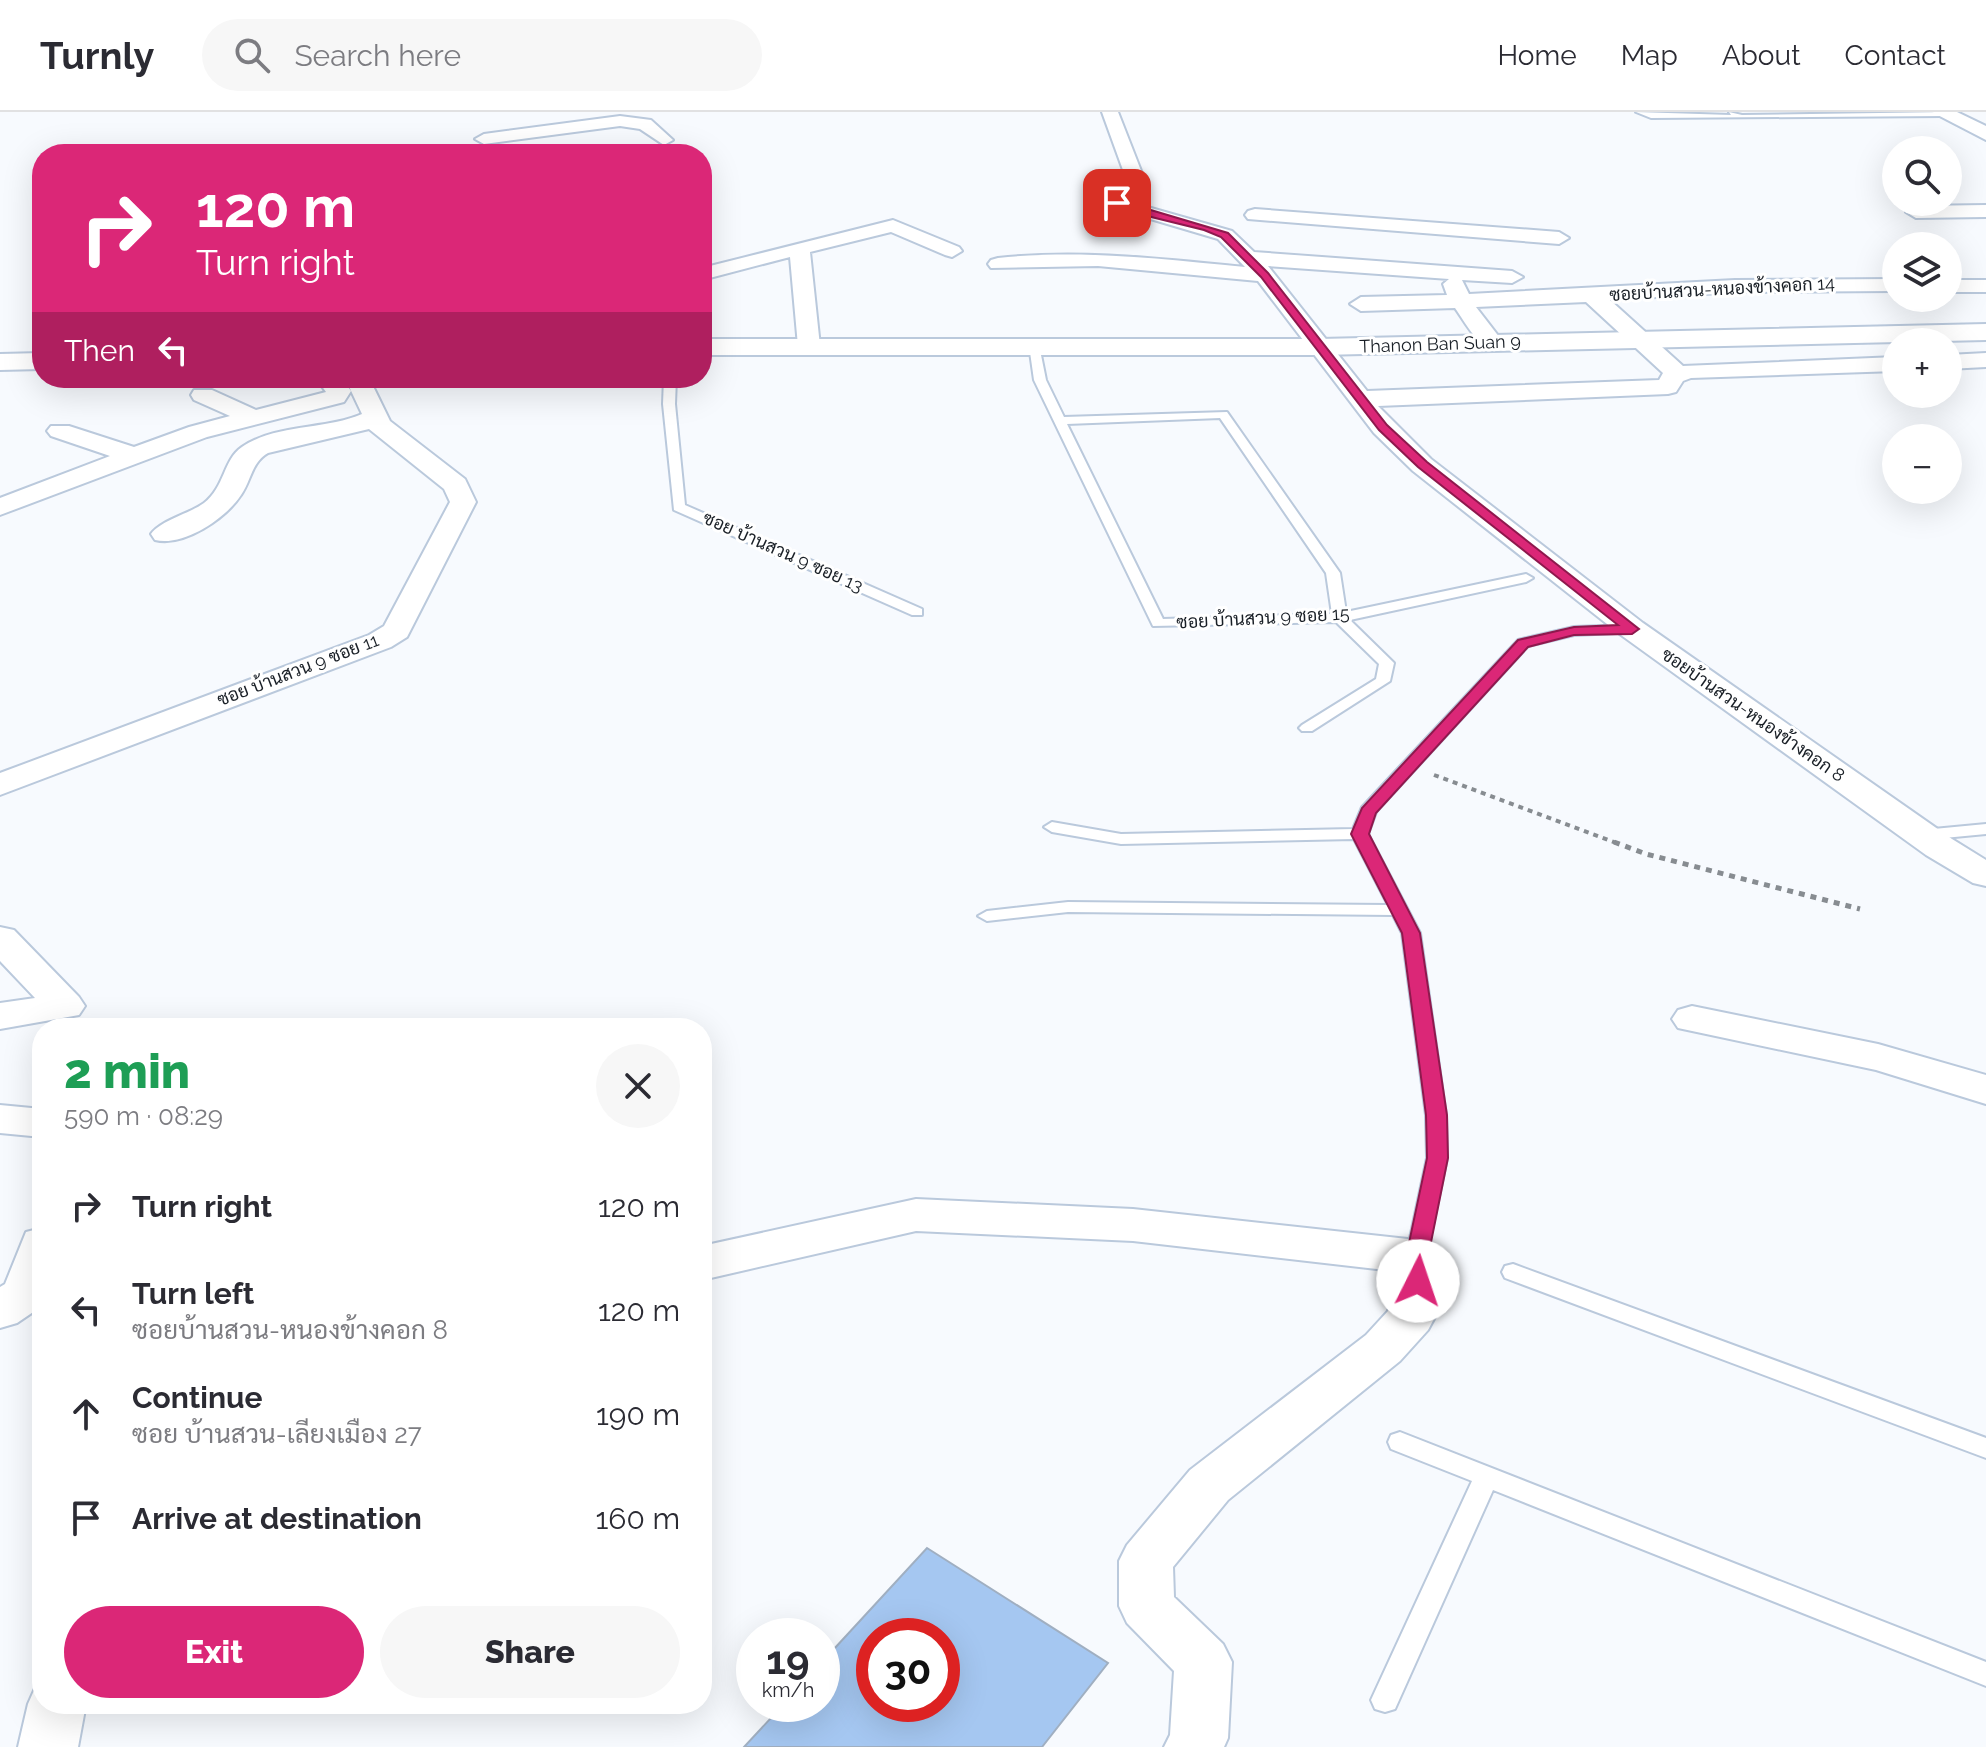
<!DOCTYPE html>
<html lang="en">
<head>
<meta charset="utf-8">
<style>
  body { margin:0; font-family:Raleway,Sarabun,sans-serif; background:#f7f7f7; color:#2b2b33; height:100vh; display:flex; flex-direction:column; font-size:30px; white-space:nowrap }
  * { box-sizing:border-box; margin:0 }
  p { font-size:26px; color:#7c7c81 }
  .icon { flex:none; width:44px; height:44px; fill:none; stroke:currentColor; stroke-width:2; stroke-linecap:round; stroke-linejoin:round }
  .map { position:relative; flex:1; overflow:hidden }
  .panel { position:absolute; left:32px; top:906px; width:680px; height:696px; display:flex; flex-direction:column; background:#fff; border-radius:32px; box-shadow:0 8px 32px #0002 }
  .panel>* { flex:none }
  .guide { position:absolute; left:32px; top:32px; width:680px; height:244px; border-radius:32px; box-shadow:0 8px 32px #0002; background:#db2777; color:#fff; overflow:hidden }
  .buttons { position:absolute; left:1882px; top:24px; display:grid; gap:16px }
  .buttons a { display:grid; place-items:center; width:80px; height:80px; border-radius:50%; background:#fff; box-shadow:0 8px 32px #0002; font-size:40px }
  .speed { position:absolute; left:736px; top:1506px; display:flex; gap:16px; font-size:40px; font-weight:700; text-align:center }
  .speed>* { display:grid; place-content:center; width:104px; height:104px; border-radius:50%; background:#fff; box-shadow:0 8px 32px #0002; line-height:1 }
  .speed small { font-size:20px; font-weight:400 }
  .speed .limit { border:12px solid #d22; background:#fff; color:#111 }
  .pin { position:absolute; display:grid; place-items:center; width:68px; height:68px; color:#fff; margin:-34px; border-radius:16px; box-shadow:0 4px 12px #0006 }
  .me { position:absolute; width:88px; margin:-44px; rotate:4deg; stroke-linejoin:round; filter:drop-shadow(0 0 6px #0008) }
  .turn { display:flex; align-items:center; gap:28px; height:168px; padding:0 32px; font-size:36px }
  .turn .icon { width:104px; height:104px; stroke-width:2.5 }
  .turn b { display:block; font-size:56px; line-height:68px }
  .then { display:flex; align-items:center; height:76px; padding:0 32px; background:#0003; gap:16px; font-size:30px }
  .round { display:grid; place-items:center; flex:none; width:84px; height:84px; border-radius:42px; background:#f7f7f7 }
  .summary { display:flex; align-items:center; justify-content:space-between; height:136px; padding:0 32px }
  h1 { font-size:48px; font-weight:800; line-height:60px; color:#1e9e55 }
  .button { display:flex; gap:16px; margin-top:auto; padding:16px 32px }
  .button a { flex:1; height:92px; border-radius:48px; background:#db2777; color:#fff; font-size:32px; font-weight:800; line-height:92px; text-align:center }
  .button a+a { background:#f7f7f7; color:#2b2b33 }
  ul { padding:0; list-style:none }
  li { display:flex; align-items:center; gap:24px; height:104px; padding:0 32px }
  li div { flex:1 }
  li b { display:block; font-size:30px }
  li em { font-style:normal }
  header { display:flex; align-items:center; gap:48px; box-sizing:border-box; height:112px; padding:0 40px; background:#fff; border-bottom:2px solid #e1e1e2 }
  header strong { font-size:38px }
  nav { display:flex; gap:44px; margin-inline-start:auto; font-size:28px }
  .search { width:560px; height:72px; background:#f7f7f7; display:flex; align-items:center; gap:20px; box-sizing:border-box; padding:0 28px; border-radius:44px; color:#7c7c81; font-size:30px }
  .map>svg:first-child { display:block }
</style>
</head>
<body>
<header>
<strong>Turnly</strong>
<div class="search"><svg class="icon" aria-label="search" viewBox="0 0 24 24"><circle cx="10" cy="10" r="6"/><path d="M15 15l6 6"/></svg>Search here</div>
<nav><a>Home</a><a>Map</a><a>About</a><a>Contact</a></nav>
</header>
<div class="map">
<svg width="1986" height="1635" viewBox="0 0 1986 1635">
  <rect width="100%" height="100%" fill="#f7fafe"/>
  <!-- building -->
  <path fill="#a5c7f1" stroke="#a0afc1" stroke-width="2" fill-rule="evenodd" d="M927,1436L1108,1551L1042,1635H744L784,1592H822V1550ZM874,1524H942V1592H874Z"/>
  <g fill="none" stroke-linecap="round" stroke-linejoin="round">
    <!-- service casing -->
    <g stroke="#bac9dc" stroke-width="4">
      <path id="service" d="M1636,0L1731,3L1729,0L1742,3L1947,0L1949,2L1945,4L1651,6Z
        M1034,230L1039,233L1046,268L1064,305L1227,300L1340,461L1346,500L1526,462L1533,466L1526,470L1350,508L1394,551L1390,569L1312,619H1302L1299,616L1302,613L1376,567L1379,552L1336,510L1153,514L1034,268L1029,233ZM1220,306L1326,461L1332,502L1163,507L1067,312Z
        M664,266H676L675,292L685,393L922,497V503H912L674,398L663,292Z
        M1632,513L1637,514V520L1574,523L1528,534L1376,700L1368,722L1420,821L1446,1003L1447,1046L1425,1151L1417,1153L1409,1151L1406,1145L1427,1046L1426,1003L1402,821L1393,803L1068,800L987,809L978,804L987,799L1068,790L1388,793L1354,727L1121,732L1052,720L1044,715L1052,710L1121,722L1353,717L1362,695L1518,528L1574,515Z
        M1986,712V722L1923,728L1915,723L1923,718Z
        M1513,1152L1986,1326V1346L1505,1166L1502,1160L1505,1154Z
        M1400,1320L1986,1550V1574L1493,1378L1395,1597L1385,1600L1375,1597L1371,1588L1472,1369L1391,1337L1388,1330L1391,1323Z"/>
    </g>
    <!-- minor casing -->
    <g stroke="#bac9dc" stroke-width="4">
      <path id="minor" d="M1102,0H1118L1145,69L1130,90L1232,119L1254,140L1512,159L1523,165L1512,171L1462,168L1469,182L1735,168L1896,167V179L1735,180L1610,188L1683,254L1896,245V259L1691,266L1683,269L1676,280L1668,282L1378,294L1431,347L1643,511L1952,727L1986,748V774L1973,771L1926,743L1621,523L1413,359L1374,321L1258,169L1098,154L991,156L988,152L991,148L998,146C1081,137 1162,147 1245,155L1218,127L1110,95L1107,91L1127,69ZM1268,154L1449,167L1443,172L1447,183L1361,185L1350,192L1361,199L1455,196C1466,211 1479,240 1500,235L1503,230L1476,195L1586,190L1663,261L1659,268L1367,279Z
        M620,4L651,8L673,28L664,33L640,17L620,14L484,32L475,27L484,22Z
        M1986,93V105L1916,106L1906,100L1916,94Z
        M1255,97L1559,120L1569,126L1559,132L1248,107L1245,103L1248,99Z
        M893,108L959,135L962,139L952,145L945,143L891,120L810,140L820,234L817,239H801L798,234L790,145L702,168V156Z
        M1948,168H1986V180H1948Z
        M1986,241V255L1948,257V243Z
        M316,266H341L351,279L344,290L207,325L0,403V386L110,344L51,324L47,319L51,314H69L134,335L189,315L230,304L194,288L191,283L194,278H212L256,298L326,280Z
        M345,266H369L390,309L465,367L476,390L407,525L391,535L0,683V661L369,523L384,514L450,390L444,377L369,317L268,341C251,351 252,367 241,383C226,406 184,435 155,428L151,422C161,408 189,402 204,391C225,375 223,348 242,335C275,312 325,318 362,302Z
        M0,815L14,818L79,885L85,894L79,903L0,917V891L35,886L0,849Z
        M1692,894L1878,932L1986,963V992L1876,958L1678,916L1672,907L1678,898Z
        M0,993L42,997V1025L0,1021Z
        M916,1087L1133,1097L1417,1128L1433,1133L1440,1145L1442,1169L1435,1205L1428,1218L1400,1249L1228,1388L1173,1455L1174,1485L1223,1532L1232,1550L1228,1626L1224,1635H1164L1170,1623L1174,1559L1127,1511L1119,1494V1449L1127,1433L1190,1358L1366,1223L1388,1199L1394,1159L1133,1129L916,1119L702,1168V1134Z
        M42,1116V1194L17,1211L0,1216V1175L5,1172L26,1120Z
        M42,1571V1592H86L78,1635H18L28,1592L36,1574Z"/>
    </g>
    <!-- tertiary casing -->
    <g stroke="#bac9dc" stroke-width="4">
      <path id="tertiary" d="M1986,212V228L1320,243H702V227H1320Z
        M42,241V257L0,258V242Z"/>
    </g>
    <!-- secondary casing -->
    <g stroke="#bac9dc" stroke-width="4">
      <path id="secondary" d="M1932,0H1957L1986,14V28Z"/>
    </g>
    <!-- path-far1 -->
    <path stroke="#878c91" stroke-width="4" stroke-dasharray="5 5" stroke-linecap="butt" d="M1434,663L1619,732"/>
    <!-- path -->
    <path stroke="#878c91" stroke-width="5" stroke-dasharray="6 6" stroke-linecap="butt" d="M1614,730L1646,742L1860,797"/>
    <!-- service -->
    <use href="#service" fill="#fff" fill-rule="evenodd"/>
    <!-- minor -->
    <use href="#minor" fill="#fff" fill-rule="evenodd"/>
    <!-- tertiary -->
    <use href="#tertiary" fill="#fff" fill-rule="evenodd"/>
    <!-- secondary -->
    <use href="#secondary" fill="#fff" fill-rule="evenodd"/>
  </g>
  <!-- route -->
  <path fill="#db2777" stroke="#8e194d" stroke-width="2" d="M1117,88L1228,121L1268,161L1387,313L1427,350L1639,517L1632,522L1574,523L1528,535L1376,701L1369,722L1420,821L1447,1003L1448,1046L1428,1145L1429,1169L1426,1175L1418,1177L1410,1175L1407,1169L1406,1145L1427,1046L1426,1003L1402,821L1351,722L1362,696L1518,528L1574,515L1618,513L1418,355L1379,318L1261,165L1221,125L1204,118L1131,100L1114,93Z"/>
  <g text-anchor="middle" stroke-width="6" stroke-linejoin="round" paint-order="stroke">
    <!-- far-street labels -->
    <g font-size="18" fill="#191f26" stroke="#fff">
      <text transform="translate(1722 177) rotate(-3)" y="6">ซอยบ้านสวน-หนองข้างคอก 14</text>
      <text transform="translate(1440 232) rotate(-2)" y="6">Thanon Ban Suan 9</text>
      <text transform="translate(783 440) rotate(24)" y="6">ซอย บ้านสวน 9 ซอย 13</text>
      <text transform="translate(1263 506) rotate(-3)" y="6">ซอย บ้านสวน 9 ซอย 15</text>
      <text transform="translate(298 558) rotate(-21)" y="6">ซอย บ้านสวน 9 ซอย 11</text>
      <text transform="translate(1753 603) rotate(35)" y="6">ซอยบ้านสวน-หนองข้างคอก 8</text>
    </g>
  </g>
</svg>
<div class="buttons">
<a><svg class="icon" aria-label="search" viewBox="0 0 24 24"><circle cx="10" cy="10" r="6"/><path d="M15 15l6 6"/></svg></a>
<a><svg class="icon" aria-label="layers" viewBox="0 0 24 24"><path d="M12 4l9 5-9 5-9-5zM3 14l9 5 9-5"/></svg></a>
<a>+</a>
<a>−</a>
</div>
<div class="speed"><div>19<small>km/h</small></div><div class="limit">30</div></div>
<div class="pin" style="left:1117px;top:91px;background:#d93025"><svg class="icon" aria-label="arrive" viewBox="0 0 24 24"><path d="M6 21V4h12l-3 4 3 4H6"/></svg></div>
<svg class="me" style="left:1418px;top:1169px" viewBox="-20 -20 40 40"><circle r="19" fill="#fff"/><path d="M0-13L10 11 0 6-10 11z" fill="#db2777"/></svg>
<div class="guide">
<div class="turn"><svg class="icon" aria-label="right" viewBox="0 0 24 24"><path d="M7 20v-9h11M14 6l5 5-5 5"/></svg><div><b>120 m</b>Turn right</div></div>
<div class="then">Then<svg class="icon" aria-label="left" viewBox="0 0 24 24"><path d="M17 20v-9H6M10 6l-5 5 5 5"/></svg></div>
</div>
<section class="panel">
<div class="summary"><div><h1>2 min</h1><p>590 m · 08:29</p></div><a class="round"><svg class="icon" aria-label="close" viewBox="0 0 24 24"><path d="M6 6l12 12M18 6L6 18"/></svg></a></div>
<ul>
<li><svg class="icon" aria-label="right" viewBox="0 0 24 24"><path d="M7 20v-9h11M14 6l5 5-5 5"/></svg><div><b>Turn right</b></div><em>120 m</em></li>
<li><svg class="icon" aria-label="left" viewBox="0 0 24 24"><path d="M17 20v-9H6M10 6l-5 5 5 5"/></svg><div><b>Turn left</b><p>ซอยบ้านสวน-หนองข้างคอก 8</p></div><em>120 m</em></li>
<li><svg class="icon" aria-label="ahead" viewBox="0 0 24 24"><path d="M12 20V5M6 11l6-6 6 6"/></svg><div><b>Continue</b><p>ซอย บ้านสวน-เลียงเมือง 27</p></div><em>190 m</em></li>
<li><svg class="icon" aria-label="arrive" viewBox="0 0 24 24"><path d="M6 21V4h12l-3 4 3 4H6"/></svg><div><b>Arrive at destination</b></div><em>160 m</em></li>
</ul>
<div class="button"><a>Exit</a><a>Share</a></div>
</section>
</div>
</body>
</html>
